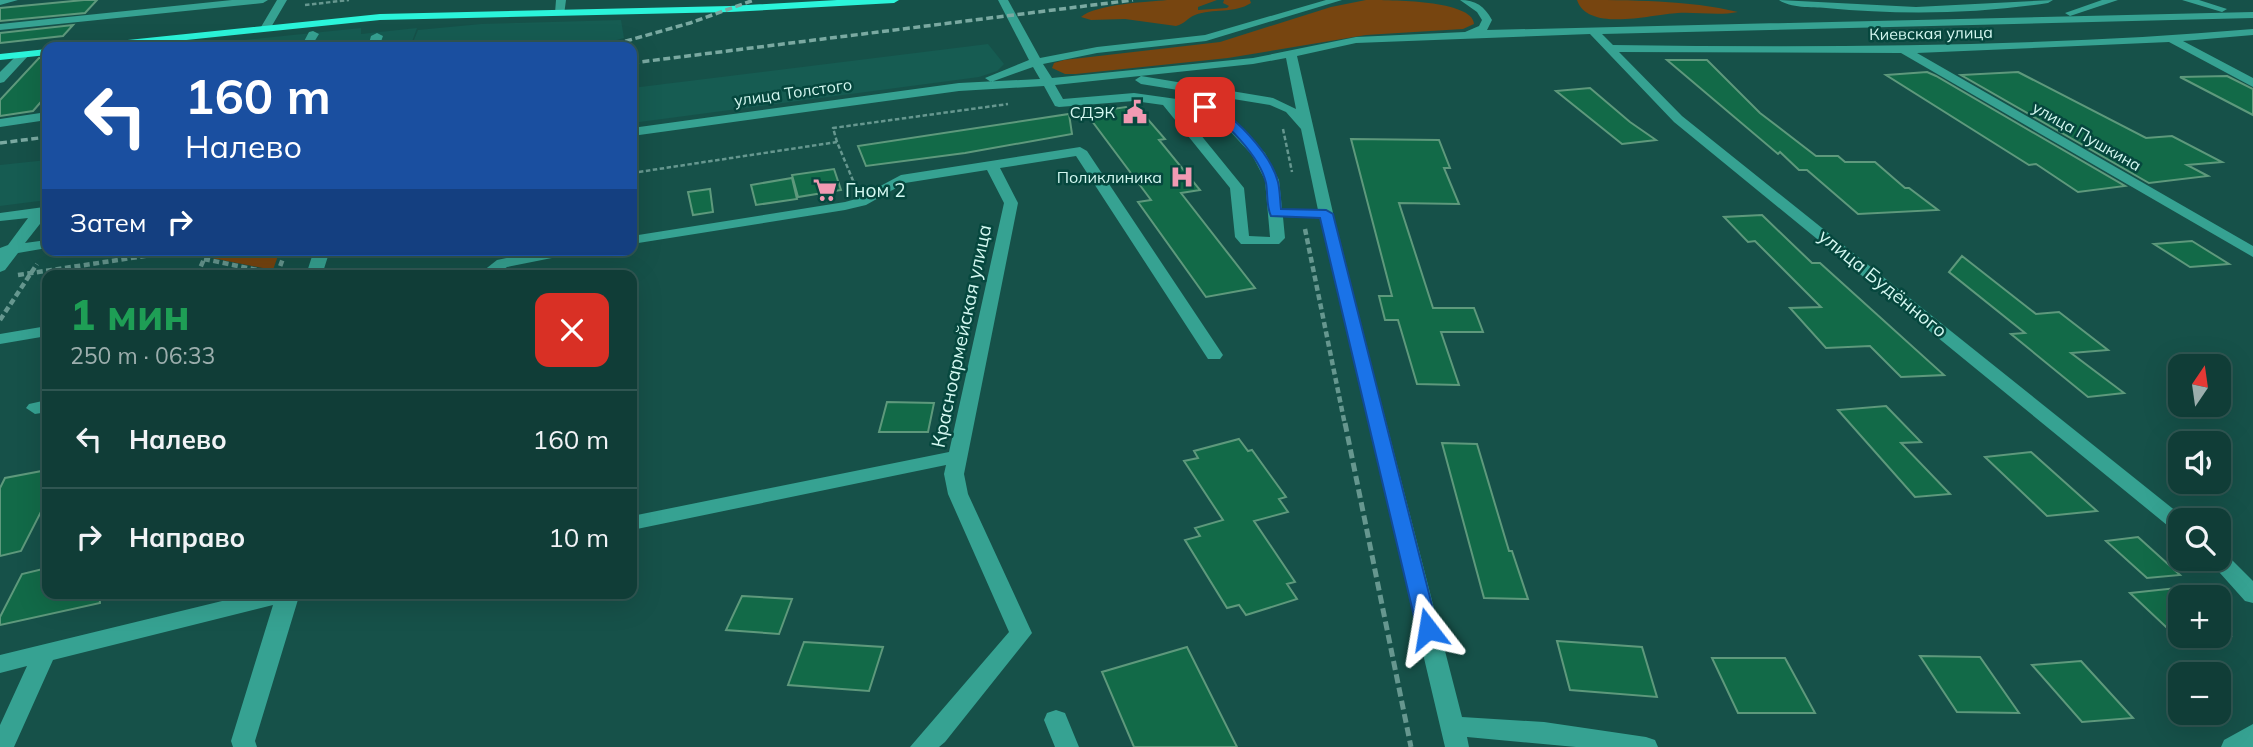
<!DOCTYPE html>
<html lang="ru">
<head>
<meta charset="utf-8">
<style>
  body { margin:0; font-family:Mulish,sans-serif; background:#1e4842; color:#f1f3f6; height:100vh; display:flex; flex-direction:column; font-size:26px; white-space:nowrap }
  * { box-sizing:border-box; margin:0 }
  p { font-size:23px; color:#9caead }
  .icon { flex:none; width:38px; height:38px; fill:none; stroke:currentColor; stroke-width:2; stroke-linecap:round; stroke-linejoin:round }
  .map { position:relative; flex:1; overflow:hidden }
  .drawer { position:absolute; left:42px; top:270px; width:595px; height:329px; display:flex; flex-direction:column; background:#103d37; border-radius:14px; box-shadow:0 7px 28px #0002,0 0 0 2px #305652 }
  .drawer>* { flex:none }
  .banner { position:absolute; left:42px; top:42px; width:595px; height:214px; border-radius:14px; box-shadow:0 7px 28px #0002,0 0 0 2px #305652; background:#1a4fa0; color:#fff; overflow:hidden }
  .needle { width:46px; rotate:13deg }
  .buttons { position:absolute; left:2168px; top:354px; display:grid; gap:14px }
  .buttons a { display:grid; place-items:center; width:63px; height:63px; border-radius:14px; background:#103d37; box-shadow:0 7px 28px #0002,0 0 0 2px #305652; font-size:35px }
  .pin { position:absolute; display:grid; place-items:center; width:60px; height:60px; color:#fff; margin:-30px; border-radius:14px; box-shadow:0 4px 10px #0006 }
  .me { position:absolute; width:77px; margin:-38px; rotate:346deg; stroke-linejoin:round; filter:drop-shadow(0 0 5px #0008) }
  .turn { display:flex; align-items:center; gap:24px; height:147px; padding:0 28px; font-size:32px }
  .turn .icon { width:91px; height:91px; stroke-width:2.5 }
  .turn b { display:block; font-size:49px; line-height:60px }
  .then { display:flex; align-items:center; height:66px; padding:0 28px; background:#0003; gap:14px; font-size:26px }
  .round { display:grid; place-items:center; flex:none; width:74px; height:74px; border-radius:14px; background:#1e4842 }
  .headline { display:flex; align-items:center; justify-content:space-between; height:119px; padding:0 28px }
  h1 { font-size:42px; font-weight:800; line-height:52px; color:#1e9e55 }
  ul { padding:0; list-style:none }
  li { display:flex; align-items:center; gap:21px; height:98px; padding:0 28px; border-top:2px solid #305652 }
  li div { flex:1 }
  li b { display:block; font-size:26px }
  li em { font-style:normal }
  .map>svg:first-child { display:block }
</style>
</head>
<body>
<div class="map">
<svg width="2253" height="747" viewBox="0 0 2253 747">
  <rect width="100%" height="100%" fill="#165149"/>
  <!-- built -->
  <path fill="#165c52" d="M621,20L624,38L591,47H411L418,30L481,24Z
    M361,28V34L417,28L410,47H207L215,43Z
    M988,44L1004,64L997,71L979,77L632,123V88Z
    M47,160V200L0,206V165Z"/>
  <!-- green -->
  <path fill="#774510" d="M1167,0H1217L1198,7V10L1227,8L1229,6L1223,3L1224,0H1250L1251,3C1234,14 1213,8 1195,15C1187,18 1185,24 1176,26L1125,19L1091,20L1081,17C1096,4 1147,2 1167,0Z
    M1366,0C1390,0 1473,0 1474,24L1463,29L1366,35L1228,58L1076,74H1065L1052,68L1054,63L1064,60L1220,42L1331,7Z
    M1577,0C1629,0 1689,0 1738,12C1719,16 1697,12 1678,13C1653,14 1588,33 1577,0Z
    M215,250H280L273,270L212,258Z"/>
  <!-- building -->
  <path fill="#126a48" stroke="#5e997c" stroke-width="2" d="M84,0H97L85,13L0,21V8Z
    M73,25L63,36L0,43V33Z
    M39,58H47V95L33,111L0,116V100Z
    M1667,60H1707L1760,113L1816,156H1838L1845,162H1875L1905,188H1909L1938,210L1858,214L1807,170H1799L1780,152L1778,154Z
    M1927,72L1936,76L2125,186L2078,192L2036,164L2029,165L1886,75Z
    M2018,72L2146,138L2172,136L2222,162L2187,165L2208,176L2149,183L1961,75Z
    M2227,76L2253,89V115L2180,77Z
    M1590,88L1630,122L1656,140L1622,144L1556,91Z
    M1126,107L1129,111L1139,109L1165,139L1159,140L1200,190L1181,193L1255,288L1206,297L1138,202L1151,200L1086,113Z
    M1069,114L1072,134L965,153L866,166L858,146Z
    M1351,139L1439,140L1450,168H1444L1459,204L1399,203L1433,308H1474L1483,332H1441L1459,385L1417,384L1398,320H1385L1379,296H1392Z
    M834,169L841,190L798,197L792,175Z
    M792,178L797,199L756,205L751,185Z
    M710,189L713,212L693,215L688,192Z
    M1762,215L1812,263H1820L1944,375L1901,377L1870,346L1826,348L1790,308L1821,307L1755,241L1748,242L1724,217Z
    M2192,241L2229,264L2190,267L2154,244Z
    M1962,256L2036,314L2059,312L2108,350L2071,353L2124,393L2088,397L2011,334L2025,333L1949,272Z
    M887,402L934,403L928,432H879Z
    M1886,406L1921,442L1901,443L1950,494L1915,497L1838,410Z
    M1239,439L1248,451L1252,450L1286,497L1279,499L1288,512L1254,521L1295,582L1287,584L1297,599L1246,615L1239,605L1227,608L1185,540L1200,536L1195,528L1223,520L1184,461L1198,458L1194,451Z
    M1442,443L1477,444L1509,551H1512L1528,599L1484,598Z
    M2031,452L2097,511L2047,516L1985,457Z
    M47,470V500L21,551L0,556V488L5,478Z
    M2138,537L2180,575L2147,578L2106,541Z
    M47,568V593H99L100,603L0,625V617L22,574Z
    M2177,588L2187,597H2180V635H2219V625L2231,636L2182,642L2130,593Z
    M742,596L792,599L779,634L726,630Z
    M1557,641L1642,647L1657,697L1570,690Z
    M804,642L883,647L869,691L788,685Z
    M1187,647L1237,747H1134L1102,672Z
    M1920,656L1980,657L2019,713L1957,712Z
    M1712,658H1785L1815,713H1738Z
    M2081,661L2133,718L2082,722L2032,665Z"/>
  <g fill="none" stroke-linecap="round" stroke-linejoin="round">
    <!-- path-far2 -->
    <path stroke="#66978f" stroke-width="2.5" stroke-dasharray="4.5 2.5" stroke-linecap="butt" d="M305,5L349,0
      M1283,129L1292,172
      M837,142L833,128L1008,104
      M632,173L837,142L854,183"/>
    <!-- path-far1 -->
    <path stroke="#66978f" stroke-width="4.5" stroke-dasharray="6 3.5" stroke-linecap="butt" d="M853,181L855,186
      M1305,229L1345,425
      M204,259L277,274
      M18,275L185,250
      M197,275L208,250
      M277,275L286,250
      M0,320L37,264"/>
    <!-- path -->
    <path stroke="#66978f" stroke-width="5" stroke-dasharray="9 4.5" stroke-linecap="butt" d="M1345,423L1411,747"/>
    <!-- minor -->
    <path fill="#36a292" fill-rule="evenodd" d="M0,0H18L0,5Z
      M232,0H268L263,3L0,30V24Z
      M277,0H287L270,29H262L261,27Z
      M556,0H566L564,15L555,13Z
      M998,0H1008L1040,58L1097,47L1205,35L1326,0H1342L1206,41L1097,53L1043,64L1052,78L1253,58L1356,37L1465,32L1479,26L1482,20L1477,12L1460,0C1476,0 1484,6 1492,20L1487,30L2253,12V18L1602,34L1613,45C1827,48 2040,47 2253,29V35L2183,41L2253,78V87L2169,42L1917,53L2253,246V257L1901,53L1619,52L1682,116L2187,520H2180V532L2173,530L1674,122L1590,34L1356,43L1297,56L1339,239L1462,717L1544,722L1646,737L1655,740L1658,747H1576L1467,737L1469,747H1445L1320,218L1283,217L1285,238L1279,244H1241L1235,237L1230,188L1163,105L1134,101L1059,107L1055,106L1044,86L959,91L632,136V128L959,83L1040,79L1033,67L991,82L985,78L1029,60ZM1286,58L1296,109L1273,98L1141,76L1135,80L1141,84L1270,105L1286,112L1301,129L1318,210L1282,209L1279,180L1265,153L1223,109L1205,103L1134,93L1063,99L1055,85L1253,64ZM1178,107L1215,115L1252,155L1265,180L1270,237L1249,236L1244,188Z
      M1779,0L1916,7L2053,0L2048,3C1974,14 1901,15 1826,8C1812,7 1790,8 1779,0Z
      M2102,0H2118L2070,16L2065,13Z
      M2182,0H2199L2227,9L2222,12Z
      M313,31L319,34L311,47H301L309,32Z
      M377,33L383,36L379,47H368L371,36Z
      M235,41L241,44L238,47H227Z
      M19,53L29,55L4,82L0,83V72Z
      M47,112V120L0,127V119Z
      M1080,147L1087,151L1223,355L1220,359H1208L1076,156L1000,168L1018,203L964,474L968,494L1032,633L945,742L939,747H910L1009,632L948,494L944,474L946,465L632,530V516L949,452L1004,203L987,170L905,183L866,205L845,210L632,244V236L845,202L856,199L901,175Z
      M44,207H47V215L25,243L47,240V248L18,253L5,270L0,272V248L8,245L28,218L0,221V213Z
      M314,250H330L322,275H306Z
      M543,250H574L567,255L507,267L496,275H478L497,260Z
      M47,326V336L0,344V334Z
      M47,400V412L35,414L26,408L29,404Z
      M2219,551L2225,553L2253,581V603L2245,601L2211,563L2208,558H2219Z
      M255,593H300L255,741L257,747H233L231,741L273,605L53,660L14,747H0V725L27,666L0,673V655Z
      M1056,710L1065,713L1079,747H1055L1044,720L1047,713Z
      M2253,724V747H2221L2224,740Z"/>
    <!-- major -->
    <path fill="#2bf5db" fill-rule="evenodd" d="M837,0H899L894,3L730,12L380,20L119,47H83L89,44L380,14L730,6Z
      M47,49V55L0,60V54Z"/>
    <!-- rail -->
    <path stroke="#7aa9a1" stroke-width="3.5" stroke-dasharray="7 3.5" stroke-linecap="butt" d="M605,47L690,23L754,0
      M632,63L1133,0
      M0,143L47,137"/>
  </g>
  <!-- route -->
  <path fill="#1a73e8" stroke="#114b97" stroke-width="2" d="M1205,103C1232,111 1271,154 1278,182C1280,190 1280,201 1281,209L1326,210L1333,214L1438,629L1435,634L1428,637L1420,634L1417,629L1320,218L1271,216C1266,206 1268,194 1266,183C1260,157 1224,118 1201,109V104Z"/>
  <!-- icons -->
  <defs>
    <g id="civic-bare" transform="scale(1.89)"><path d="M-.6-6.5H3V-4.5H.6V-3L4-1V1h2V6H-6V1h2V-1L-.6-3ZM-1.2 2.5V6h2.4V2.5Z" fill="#f19ab3" stroke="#06473e" stroke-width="2.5" paint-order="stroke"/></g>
    <g id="hospital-bare" transform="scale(1.89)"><path d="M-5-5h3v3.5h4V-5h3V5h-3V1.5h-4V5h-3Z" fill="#f19ab3" stroke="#06473e" stroke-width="2.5" paint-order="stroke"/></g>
    <g id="supermarket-bare" transform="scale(1.89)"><path d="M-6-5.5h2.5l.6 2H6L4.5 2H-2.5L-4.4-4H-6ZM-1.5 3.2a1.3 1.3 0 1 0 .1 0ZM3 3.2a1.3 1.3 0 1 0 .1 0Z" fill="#f19ab3" stroke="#06473e" stroke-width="2.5" paint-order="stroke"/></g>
  </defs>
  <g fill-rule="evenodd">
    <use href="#civic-bare" x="1135" y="112"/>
    <use href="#hospital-bare" x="1182" y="177"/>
    <use href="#supermarket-bare" x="825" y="190"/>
  </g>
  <g text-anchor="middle" stroke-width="5" stroke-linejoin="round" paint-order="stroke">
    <!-- far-street labels -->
    <g font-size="16" fill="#d4f8f1" stroke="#06473e">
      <text transform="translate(1931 33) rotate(-1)" y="6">Киевская улица</text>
      <text transform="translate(793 92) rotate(-8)" y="6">улица Толстого</text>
      <text transform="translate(2087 136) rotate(30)" y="6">улица Пушкина</text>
    </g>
    <!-- far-poi labels -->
    <g font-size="16" fill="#d4f8f1" stroke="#06473e" text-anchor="end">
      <text x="1115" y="118">СДЭК</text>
      <text x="1162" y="183">Поликлиника</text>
    </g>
    <!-- poi labels -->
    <g font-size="19" fill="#d4f8f1" stroke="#06473e" text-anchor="start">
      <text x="845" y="197">Гном 2</text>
    </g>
    <!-- street labels -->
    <g font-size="19" fill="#d4f8f1" stroke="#06473e">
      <text transform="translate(1883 283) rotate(39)" y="7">улица Будённого</text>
      <text transform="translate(961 336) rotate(-78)" y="7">Красноармейская улица</text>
    </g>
  </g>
</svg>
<div class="buttons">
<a><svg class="needle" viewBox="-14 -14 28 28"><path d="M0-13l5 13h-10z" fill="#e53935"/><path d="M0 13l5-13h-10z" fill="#9caead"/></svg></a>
<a><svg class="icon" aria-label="sound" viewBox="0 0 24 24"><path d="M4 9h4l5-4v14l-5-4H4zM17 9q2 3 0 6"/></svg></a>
<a><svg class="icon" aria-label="search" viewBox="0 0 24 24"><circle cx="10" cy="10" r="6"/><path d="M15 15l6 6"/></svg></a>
<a>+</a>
<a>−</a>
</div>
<div class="pin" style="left:1205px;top:107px;background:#d93025"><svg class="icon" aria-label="arrive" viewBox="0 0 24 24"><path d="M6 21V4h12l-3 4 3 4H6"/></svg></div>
<svg class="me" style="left:1428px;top:629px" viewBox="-20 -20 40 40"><path d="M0-17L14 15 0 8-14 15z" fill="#1a73e8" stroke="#fff" stroke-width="4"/></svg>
<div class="banner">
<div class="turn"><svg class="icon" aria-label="left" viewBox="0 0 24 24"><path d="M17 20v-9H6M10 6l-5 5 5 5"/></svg><div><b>160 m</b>Налево</div></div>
<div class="then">Затем<svg class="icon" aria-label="right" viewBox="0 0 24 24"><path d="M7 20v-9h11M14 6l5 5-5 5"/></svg></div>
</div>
<section class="drawer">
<div class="headline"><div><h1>1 мин</h1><p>250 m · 06:33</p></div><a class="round" style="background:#d93025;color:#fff"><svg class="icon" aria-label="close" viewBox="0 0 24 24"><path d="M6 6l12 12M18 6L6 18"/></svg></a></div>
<ul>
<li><svg class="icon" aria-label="left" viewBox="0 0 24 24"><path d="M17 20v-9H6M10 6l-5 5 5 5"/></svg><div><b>Налево</b></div><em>160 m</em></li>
<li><svg class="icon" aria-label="right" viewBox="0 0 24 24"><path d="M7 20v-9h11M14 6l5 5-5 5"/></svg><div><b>Направо</b></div><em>10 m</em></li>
</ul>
</section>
</div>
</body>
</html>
